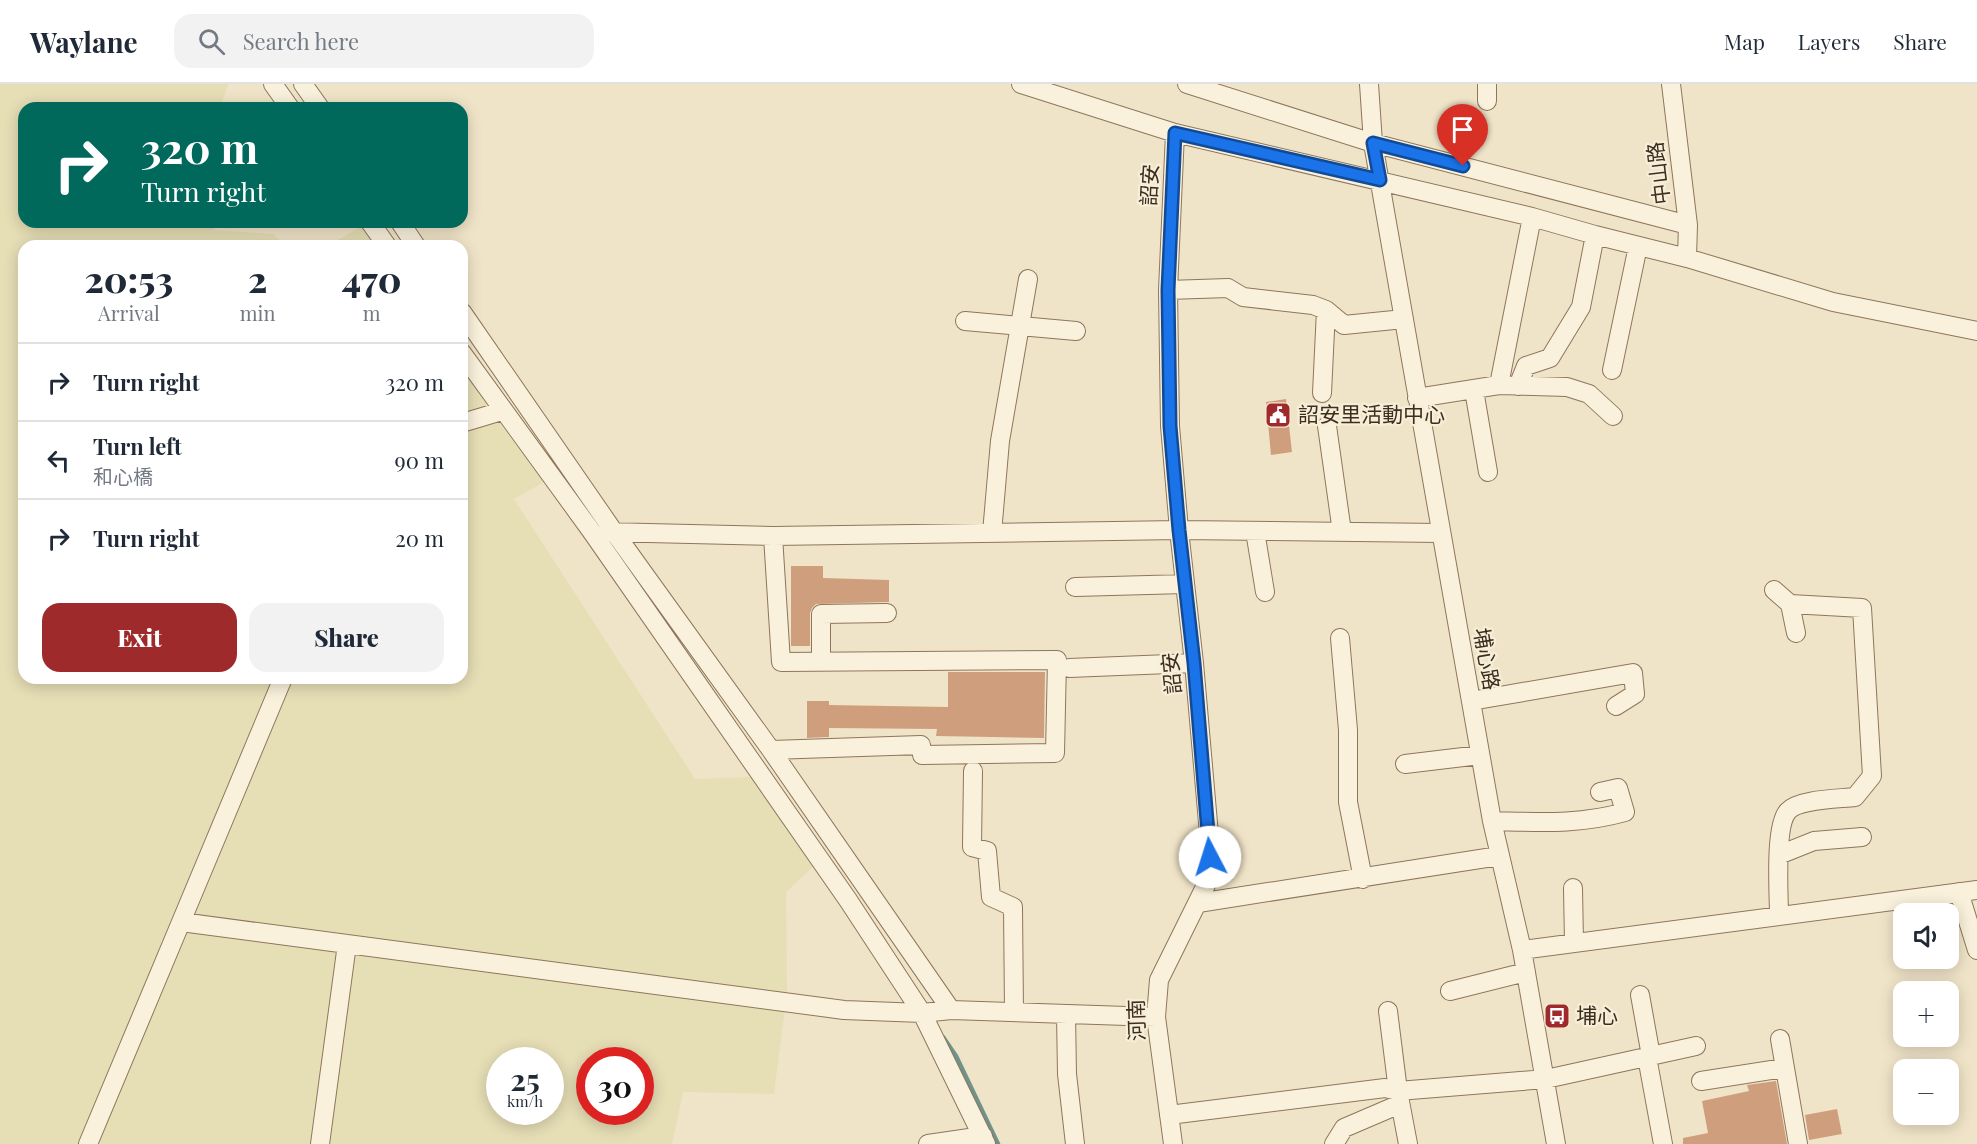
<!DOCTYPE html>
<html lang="en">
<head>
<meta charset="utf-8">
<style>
  body { margin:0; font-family:"Playfair Display","Noto Sans TC",serif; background:#f2f2f3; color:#1f2937; height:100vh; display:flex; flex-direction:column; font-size:22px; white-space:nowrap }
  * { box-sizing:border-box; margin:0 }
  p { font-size:20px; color:#747a83 }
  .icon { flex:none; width:33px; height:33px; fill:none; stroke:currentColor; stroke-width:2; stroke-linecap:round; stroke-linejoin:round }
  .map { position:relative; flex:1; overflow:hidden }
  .details { position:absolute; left:18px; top:156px; width:450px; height:444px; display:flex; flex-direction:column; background:#fff; border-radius:18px; box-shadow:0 3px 15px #0003 }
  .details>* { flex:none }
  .guide { position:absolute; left:18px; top:18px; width:450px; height:126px; border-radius:18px; box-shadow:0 3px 15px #0003; background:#00695c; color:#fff; overflow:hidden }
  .controls { position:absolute; left:1893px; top:819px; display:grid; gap:12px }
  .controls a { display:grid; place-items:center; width:66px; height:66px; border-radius:12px; background:#fff; box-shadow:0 3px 15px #0003; font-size:30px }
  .speed { position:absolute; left:486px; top:963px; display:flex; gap:12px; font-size:30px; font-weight:700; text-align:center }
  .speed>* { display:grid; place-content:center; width:78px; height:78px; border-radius:50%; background:#fff; box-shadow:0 3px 15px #0003; line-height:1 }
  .speed small { font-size:15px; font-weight:400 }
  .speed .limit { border:9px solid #d22; background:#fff; color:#111 }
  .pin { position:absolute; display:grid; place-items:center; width:51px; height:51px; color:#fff; margin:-62px -26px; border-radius:50% 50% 50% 0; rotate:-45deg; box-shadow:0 0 6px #0007 }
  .pin .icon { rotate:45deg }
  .me { position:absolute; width:66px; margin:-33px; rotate:355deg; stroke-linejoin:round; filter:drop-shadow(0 0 4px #0008) }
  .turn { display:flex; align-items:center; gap:21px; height:126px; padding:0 24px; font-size:27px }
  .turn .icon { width:78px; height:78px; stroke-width:2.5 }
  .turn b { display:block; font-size:42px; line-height:51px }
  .eta { display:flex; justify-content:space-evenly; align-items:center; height:102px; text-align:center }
  .eta b { font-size:36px; font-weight:800; line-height:42px }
  .primary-button { display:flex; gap:12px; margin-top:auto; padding:12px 24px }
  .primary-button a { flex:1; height:69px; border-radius:18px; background:#9e2a2b; color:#fff; font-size:24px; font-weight:800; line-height:69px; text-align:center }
  .primary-button a+a { background:#f2f2f3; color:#1f2937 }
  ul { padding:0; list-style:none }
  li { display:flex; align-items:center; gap:18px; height:78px; padding:0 24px; border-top:2px solid #e0e1e3 }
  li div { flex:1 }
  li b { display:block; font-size:22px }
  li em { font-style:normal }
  header { display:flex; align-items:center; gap:36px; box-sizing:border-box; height:84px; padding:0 30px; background:#fff; border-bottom:2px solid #e0e1e3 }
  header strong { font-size:28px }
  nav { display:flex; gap:33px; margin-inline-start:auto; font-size:21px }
  .search { width:420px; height:54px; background:#f2f2f3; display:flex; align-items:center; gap:15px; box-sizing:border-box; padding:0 21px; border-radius:18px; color:#747a83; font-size:22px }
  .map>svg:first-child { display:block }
</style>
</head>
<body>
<header>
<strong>Waylane</strong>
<div class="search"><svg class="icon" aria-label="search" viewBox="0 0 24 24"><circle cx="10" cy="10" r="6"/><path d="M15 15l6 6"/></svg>Search here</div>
<nav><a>Map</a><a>Layers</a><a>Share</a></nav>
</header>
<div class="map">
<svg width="1977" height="1060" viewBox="0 0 1977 1060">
  <rect width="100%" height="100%" fill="#f0e4c8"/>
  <!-- farmland -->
  <path fill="#e6deb5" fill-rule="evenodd" d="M0,0H229L219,24H24V138H214V146L273,150L286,162H24V594H462V264L553,393L514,415L695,695L751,693L814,782L786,808L787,909L774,1010L683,1008L672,1060H0ZM500,976H550V1028H500ZM590,976H640V1028H590Z
    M369,138L390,162H327Z"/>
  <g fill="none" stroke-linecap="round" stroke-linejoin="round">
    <!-- stream -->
    <path stroke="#6f938a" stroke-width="4.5" d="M552,373L582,419
      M943,953L956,972L998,1060"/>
  </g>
  <!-- building -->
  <path fill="#cf9f7d" d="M1286,315L1292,368L1271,371L1266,318Z
    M791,482H823V494L889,496V518L816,520L812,524L810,529V562H791Z
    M948,588H1045L1044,654L936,652L937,645L829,644V653L807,654V617H829V621L948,623Z
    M1776,997L1787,1060H1683V1054L1708,1049L1702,1017L1749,1007L1747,1001Z
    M1837,1025L1842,1050L1809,1056L1805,1031Z"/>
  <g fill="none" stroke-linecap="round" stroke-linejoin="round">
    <!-- minor casing -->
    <g stroke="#8d765c" stroke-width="20">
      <path id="minor" d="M273,0L290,24
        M303,0L320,24
        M1021,0L1175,49L1532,133L1595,151L1687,174L1833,218L1977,247
        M1187,0L1373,59L1688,141
        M1369,0L1373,59L1492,737L1522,866L1556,1060
        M1487,0V17
        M1671,0L1688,141L1687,174
        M370,138L387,162
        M400,138L416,162
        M1168,206L1228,204L1243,213L1313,221L1326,226L1344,241L1404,235
        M462,228L614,448L771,666L951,926
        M965,237L1076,247
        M462,269L592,448L848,816L922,929L986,1060
        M1612,286L1638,162
        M1499,301L1532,133
        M1518,302L1526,282L1550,274L1581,223L1595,151
        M1474,306L1488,388
        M1322,309L1326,226
        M1417,314L1499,301L1567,303L1589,310L1613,332
        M462,339L502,327
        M1327,342L1342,448
        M1255,447L1265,508
        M606,448L773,452L1179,446L1441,449
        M992,449L1000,357L1028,195
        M1075,503L1185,500
        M1774,506L1790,520L1862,524L1872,692L1855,713C1838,715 1799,715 1788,727C1774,742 1779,810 1779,832
        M1790,520L1796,549
        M1340,554L1348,646V718L1363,795
        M821,577V530L887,529
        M1069,584L1194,579
        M283,594L181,838L844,926L922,929L951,926L1156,933
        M1471,617L1633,589L1635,610L1616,622
        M771,666L921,661L922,671L1055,669L1057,576L781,578L773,452
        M1405,680L1480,671
        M973,687L972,763L987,767L991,813L1013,823L1014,928
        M1492,737C1539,738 1579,741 1625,728L1618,704L1600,708
        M1779,771L1814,757L1862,753
        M1573,804L1574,859
        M1959,808L1977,866
        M1198,819L1499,772
        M1522,866L1977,806
        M1450,907L1526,888
        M1640,911L1651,972
        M1388,927L1398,1007L1408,1060
        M1066,930L1067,990L1075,1060
        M1780,955L1798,1060
        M1647,973L1663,1060
        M1701,997L1784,984
        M1169,1031L1385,1004L1398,1007L1546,995L1696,962
        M88,1060L181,838
        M320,1060L347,860
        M928,1060L983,1052
        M1173,1060L1156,933L1159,896L1206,801L1211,773L1194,579L1179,446L1170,342L1168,206L1175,49
        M1334,1060L1344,1044L1400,1020"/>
    </g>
    <!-- minor -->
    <use href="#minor" stroke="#faf1dc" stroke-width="18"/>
  </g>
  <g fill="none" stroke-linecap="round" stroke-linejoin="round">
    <!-- route casing -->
    <g stroke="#114b97" stroke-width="15">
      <path id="route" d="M1210,773L1194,579L1179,446L1170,342L1168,206L1175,49L1380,96L1373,59L1463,82"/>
    </g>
    <!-- route -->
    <use href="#route" stroke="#1a73e8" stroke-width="10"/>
  </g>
  <!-- icons -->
  <defs>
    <g id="civic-square" transform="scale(1.35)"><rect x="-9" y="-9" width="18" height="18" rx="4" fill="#9e2a2b" stroke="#f7eed8"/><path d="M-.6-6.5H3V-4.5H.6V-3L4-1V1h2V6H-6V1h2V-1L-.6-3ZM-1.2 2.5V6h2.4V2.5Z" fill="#fff"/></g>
    <g id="bus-square" transform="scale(1.35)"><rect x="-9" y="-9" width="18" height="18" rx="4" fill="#9e2a2b" stroke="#f7eed8"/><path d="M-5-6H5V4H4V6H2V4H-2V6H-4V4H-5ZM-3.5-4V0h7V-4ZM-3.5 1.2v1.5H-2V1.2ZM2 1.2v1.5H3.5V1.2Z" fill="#fff"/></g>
  </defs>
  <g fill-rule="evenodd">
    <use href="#civic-square" x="1278" y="331"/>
    <use href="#bus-square" x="1557" y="932"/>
  </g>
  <g text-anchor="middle" stroke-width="4.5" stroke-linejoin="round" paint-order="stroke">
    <!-- street labels -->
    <g font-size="21" fill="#3d2e20" stroke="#f7eed8">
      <text transform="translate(1659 89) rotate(-97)" y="7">中山路</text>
      <text transform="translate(1150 101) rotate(-87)" y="7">詔安</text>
      <text transform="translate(1486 575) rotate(80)" y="7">埔心路</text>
      <text transform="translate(1172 589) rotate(-96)" y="7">詔安</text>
      <text transform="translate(1137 936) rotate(-92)" y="7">河南</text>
    </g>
    <!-- poi labels -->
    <g font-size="21" fill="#3d2e20" stroke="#f7eed8" text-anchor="start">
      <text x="1298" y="338">詔安里活動中心</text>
      <text x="1576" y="939">埔心</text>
    </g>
  </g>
</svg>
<div class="controls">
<a><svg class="icon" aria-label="sound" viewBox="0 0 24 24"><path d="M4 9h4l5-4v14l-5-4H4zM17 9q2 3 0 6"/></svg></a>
<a>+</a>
<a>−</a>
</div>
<div class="speed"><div>25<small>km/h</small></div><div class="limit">30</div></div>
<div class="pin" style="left:1463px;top:82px;background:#d93025"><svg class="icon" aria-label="arrive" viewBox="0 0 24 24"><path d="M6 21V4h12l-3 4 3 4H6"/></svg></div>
<svg class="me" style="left:1210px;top:773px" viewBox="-20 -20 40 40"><circle r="19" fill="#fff"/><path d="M0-13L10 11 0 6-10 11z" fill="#1a73e8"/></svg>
<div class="guide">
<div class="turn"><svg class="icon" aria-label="right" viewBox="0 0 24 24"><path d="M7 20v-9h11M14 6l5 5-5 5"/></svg><div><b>320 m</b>Turn right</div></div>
</div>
<section class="details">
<div class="eta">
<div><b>20:53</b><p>Arrival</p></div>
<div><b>2</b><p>min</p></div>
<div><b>470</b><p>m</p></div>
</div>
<ul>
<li><svg class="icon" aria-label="right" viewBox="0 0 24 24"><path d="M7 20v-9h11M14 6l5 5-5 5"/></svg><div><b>Turn right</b></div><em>320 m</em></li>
<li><svg class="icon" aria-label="left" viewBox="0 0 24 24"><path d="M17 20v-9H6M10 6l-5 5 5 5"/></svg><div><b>Turn left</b><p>和心橋</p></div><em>90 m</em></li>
<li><svg class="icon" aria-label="right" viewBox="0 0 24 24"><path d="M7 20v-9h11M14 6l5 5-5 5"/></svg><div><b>Turn right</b></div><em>20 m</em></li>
</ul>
<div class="primary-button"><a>Exit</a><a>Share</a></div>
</section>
</div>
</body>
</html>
